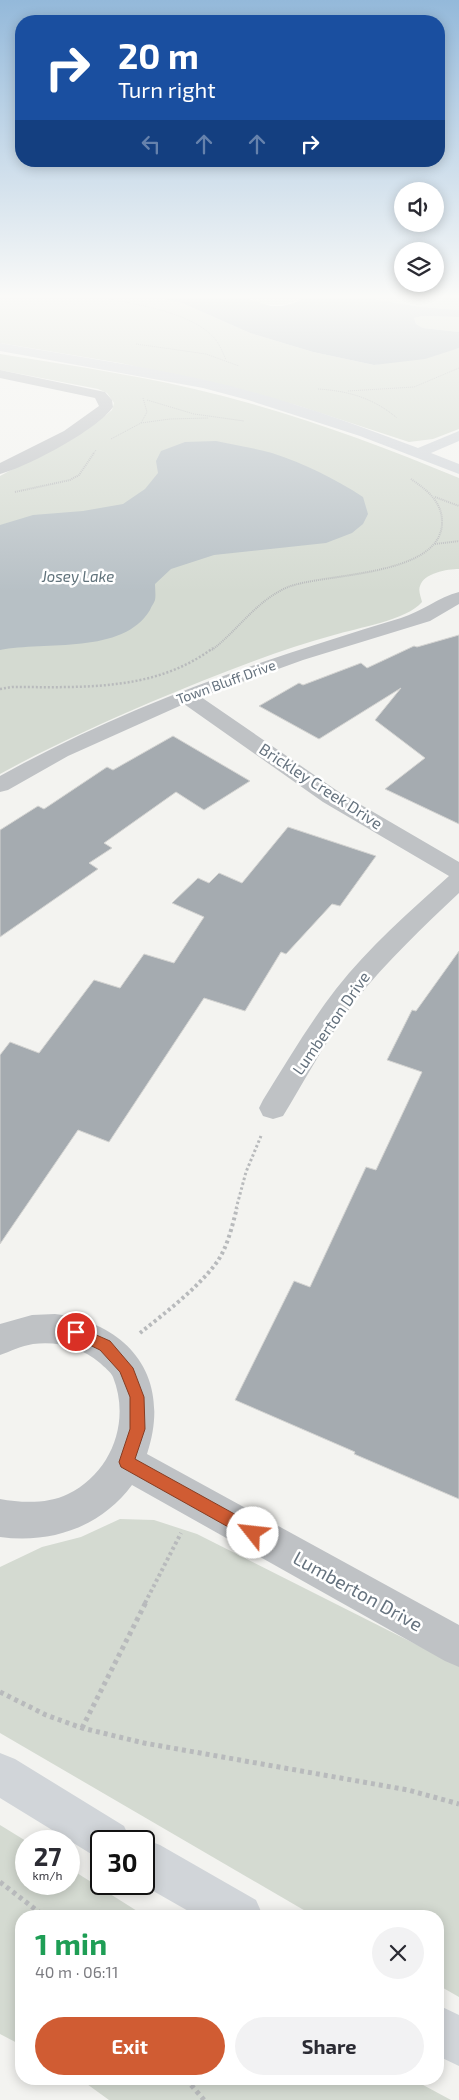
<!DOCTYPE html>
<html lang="en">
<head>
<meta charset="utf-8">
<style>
  body { margin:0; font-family:"Exo 2",sans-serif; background:#f2f2f3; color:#2b2b33; height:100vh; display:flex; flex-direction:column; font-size:19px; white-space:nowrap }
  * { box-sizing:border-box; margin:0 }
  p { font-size:16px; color:#7c7c81 }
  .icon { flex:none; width:28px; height:28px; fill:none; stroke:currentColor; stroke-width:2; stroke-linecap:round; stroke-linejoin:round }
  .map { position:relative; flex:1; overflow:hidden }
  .details { position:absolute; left:15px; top:1910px; width:429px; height:175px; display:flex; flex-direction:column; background:#fff; border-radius:20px; box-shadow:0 2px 12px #0003 }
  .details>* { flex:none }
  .banner { position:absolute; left:15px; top:15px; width:430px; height:152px; border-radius:20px; box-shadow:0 2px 12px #0003; background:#1a4fa0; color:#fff; overflow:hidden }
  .fabs { position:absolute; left:394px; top:182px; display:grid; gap:10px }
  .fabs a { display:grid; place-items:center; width:50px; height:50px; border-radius:50%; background:#fff; box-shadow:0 2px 12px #0003; font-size:25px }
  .speed { position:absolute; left:15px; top:1830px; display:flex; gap:10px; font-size:25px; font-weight:700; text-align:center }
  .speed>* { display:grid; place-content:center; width:65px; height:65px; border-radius:50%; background:#fff; box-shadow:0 2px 12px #0003; line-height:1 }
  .speed small { font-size:12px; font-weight:400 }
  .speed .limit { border:2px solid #111; border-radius:8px; background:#fff; color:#111 }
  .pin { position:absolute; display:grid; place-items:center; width:42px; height:42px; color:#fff; margin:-21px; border:2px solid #fff; border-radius:50%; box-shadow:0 1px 5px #0007 }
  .me { position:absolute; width:55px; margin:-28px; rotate:299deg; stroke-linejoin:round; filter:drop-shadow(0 0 4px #0008) }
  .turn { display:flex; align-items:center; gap:18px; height:105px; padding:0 20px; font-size:22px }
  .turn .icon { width:65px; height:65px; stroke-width:2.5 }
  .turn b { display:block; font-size:35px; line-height:42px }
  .lanes { display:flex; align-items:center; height:48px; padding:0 20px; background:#0003; justify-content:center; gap:25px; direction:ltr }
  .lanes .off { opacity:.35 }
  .round { display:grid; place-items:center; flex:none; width:52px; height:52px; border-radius:26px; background:#f2f2f3 }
  .head { display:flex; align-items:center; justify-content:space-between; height:85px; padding:0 20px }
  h1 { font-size:30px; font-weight:700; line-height:38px; color:#1e9e55 }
  .action { display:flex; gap:10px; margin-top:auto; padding:10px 20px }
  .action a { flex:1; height:58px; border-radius:30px; background:#d05c33; color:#fff; font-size:20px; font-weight:700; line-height:58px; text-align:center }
  .action a+a { background:#f2f2f3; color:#2b2b33 }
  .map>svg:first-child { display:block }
</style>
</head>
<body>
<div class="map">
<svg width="459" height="2100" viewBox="0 0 459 2100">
  <rect width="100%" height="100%" fill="#f3f3f0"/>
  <!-- green -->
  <path fill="#d4dad1" d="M0,298H158L182,303L250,333L313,352L374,365L459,348V429L433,439L409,442L296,405L184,377L120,363L0,343Z
    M246,298H301L300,300C277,308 269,306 246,298Z
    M368,298H459V310L421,307Z
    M422,316L459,317V332L423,328L416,324L414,318Z
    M0,354C75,366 150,377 223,396C304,417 382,446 459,478V569C447,569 424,573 420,586C418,591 421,597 422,602C407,620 357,628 334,635C272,652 211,677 151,702C100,724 49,747 0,774V476L68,439L106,415L112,410L114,403L107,393L98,389L0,370Z
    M120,1519L154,1520L197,1534L459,1666V1997L438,1985V1916H314L0,1733V1567L42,1547L81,1537Z
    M0,1825L26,1841V1884H69V1868L145,1916H21V2045L0,2034Z
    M80,2079H412L451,2100H109Z"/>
  <!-- water -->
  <path fill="#b7c0c5" d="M158,298H246L271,306H283L300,301L301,298H368L421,307L459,310V317L422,316L414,318L416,324L423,328L459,332V348L425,359L374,365L313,352L250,333L182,303Z
    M216,441C234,445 254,448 272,453C305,464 334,478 363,497L368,514L363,524L352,533L326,543L214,555L171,569L155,584C155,589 156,595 155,600C154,603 151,607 150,610C123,655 45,641 0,650V525L33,515L83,511L123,504L145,489L158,473L156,461L161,451L185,442Z"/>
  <!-- building -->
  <path fill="#a5abb0" stroke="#d4d4d2" d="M459,635V824L385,789L425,758L375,720L401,688L319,739L259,706L299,683L303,685L361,663L367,668L414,646L417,647Z
    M173,736L250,781L204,810L176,792L104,843L112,848L89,863L98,869L0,937V830L38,806L44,809L107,767L113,770Z
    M288,827L376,856L340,906L332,904L286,954L281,952L245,1011L204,998L109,1142L78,1130L0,1244V1055L10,1042L39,1053L94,980L120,988L144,954L174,963L204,917L172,903L198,878L209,883L219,873L242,883Z
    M459,951V1499L354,1454L355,1452L235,1400L294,1281L310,1287L366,1167L376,1170L422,1072L387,1060L412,1010L416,1011Z"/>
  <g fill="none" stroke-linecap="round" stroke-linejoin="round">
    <!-- path-far5 -->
    <path stroke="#b8babc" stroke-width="1" stroke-dasharray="1 1" stroke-linecap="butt" d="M104,298C136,304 194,313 215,339C220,345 223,353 226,360
      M438,298L459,300
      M136,344L206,354L239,366
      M318,389C349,391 373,398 397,418
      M348,391L414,387L459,368
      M147,400L194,414L244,421
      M141,423L147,412L143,398
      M111,439L141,423L170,419L208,418
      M93,454L96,450"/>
    <!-- path-far4 -->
    <path stroke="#b8babc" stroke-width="2" stroke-dasharray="1 1" stroke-linecap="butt" d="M15,492L70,480L79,475L94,453
      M435,497L459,506
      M435,544L459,541
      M212,650C238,630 257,600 288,587C324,573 439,577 442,524C443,502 427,490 411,479"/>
    <!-- path-far3 -->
    <path stroke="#b8babc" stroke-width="2.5" stroke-dasharray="2 2" stroke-linecap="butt" d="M0,689L12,687C82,687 154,692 213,648"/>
    <!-- path-far2 -->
    <path stroke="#b8babc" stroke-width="3" stroke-dasharray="2.5 2.5" stroke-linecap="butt" d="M236,1209L246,1172L261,1136"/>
    <!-- path-far1 -->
    <path stroke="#b8babc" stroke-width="4" stroke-dasharray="3 3" stroke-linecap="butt" d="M140,1333C165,1313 198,1288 217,1262C228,1246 232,1226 237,1208
      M145,1603L181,1533"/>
    <!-- path -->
    <path stroke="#b8babc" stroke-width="5" stroke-dasharray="4 4" stroke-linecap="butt" d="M0,1692L46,1715L82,1728L144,1743L408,1790L459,1804
      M82,1728L146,1602
      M0,1882L44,1916
      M186,2079L204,2100"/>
    <!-- street -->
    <path fill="#bfc2c5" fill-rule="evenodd" d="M0,370L105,392L112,400L113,407C97,430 27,467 0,474V463L64,431L99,406L95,398L0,378Z
      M459,592V604L430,621L303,660L201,697L339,792L459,862V893C423,927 387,961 356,1000C328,1036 307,1077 283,1116L273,1119L263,1116L259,1108L263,1100C286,1063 309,1024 336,989C369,947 409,912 449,876L323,802L184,704L68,756L8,790L0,792V776C127,705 262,660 401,618C421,612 439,597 459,592Z
      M55,1314C131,1324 172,1379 147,1454L459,1625V1667L445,1661L132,1485C101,1527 51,1544 0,1537V1499C22,1503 48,1504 68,1494C111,1473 131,1422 113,1377C111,1372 104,1367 100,1363C81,1347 58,1341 33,1344C21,1346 11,1351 0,1355V1324L32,1315Z"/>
    <!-- secondary -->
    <path fill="#d1d5d9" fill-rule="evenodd" d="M0,343C68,355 137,365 205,380C277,396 349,422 418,448L459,431V441L431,453L459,464V474L360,436L248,400L203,388L0,351Z
      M0,1753L15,1759L124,1826L131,1841H101V1860L0,1798Z
      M144,1839L160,1845L256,1900L263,1916H197L141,1884H144V1841H138Z
      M438,2005L459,2015V2066L438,2056Z"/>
  </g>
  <!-- sky -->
  <linearGradient id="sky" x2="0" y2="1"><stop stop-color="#94b9da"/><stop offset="0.5" stop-color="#fafaf8"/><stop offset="1" stop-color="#fafaf8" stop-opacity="0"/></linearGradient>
  <rect width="459" height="592" fill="url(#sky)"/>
  <!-- route -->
  <path fill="#d05c33" stroke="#873c21" d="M76,1326L110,1341L133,1368L144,1397L145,1429L135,1459L258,1527L261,1533L258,1538L253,1540L248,1538L121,1467L119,1462L130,1429V1397L120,1372L100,1350L71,1336L69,1332L71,1327Z"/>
  <g text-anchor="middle" stroke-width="5" stroke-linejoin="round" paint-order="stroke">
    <!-- far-street labels -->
    <g font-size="14" fill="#65727e" stroke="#fff">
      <text transform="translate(226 682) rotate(-20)" y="5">Town Bluff Drive</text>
    </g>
    <!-- far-water labels -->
    <g font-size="15" font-style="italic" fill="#61737b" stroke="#fff">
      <text x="78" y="582">Josey Lake</text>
    </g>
    <!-- street labels -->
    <g font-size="16" fill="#65727e" stroke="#fff">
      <text transform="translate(321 786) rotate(33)" y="6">Brickley Creek Drive</text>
      <text transform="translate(331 1023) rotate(-55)" y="6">Lumberton Drive</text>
    </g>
    <!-- near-street labels -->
    <g font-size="19" fill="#65727e" stroke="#fff">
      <text transform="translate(358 1591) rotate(29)" y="7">Lumberton Drive</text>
    </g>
  </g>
</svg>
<div class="fabs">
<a><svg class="icon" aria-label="sound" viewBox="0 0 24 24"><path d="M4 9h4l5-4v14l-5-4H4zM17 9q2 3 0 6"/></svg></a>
<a><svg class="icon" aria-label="layers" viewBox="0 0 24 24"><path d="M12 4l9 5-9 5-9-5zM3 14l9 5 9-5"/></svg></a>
</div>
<div class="speed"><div>27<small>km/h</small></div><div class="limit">30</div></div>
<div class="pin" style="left:76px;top:1332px;background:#d93025"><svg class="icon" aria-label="arrive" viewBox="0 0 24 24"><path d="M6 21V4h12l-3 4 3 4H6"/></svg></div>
<svg class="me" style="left:253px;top:1533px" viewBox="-20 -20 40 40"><circle r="19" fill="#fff"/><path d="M0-13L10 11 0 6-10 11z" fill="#d05c33"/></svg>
<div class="banner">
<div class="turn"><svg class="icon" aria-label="right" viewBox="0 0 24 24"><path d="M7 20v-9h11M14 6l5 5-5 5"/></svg><div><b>20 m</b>Turn right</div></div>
<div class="lanes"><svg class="icon off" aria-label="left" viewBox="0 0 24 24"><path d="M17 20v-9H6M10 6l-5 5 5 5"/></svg><svg class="icon off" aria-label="ahead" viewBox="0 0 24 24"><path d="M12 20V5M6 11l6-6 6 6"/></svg><svg class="icon off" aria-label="ahead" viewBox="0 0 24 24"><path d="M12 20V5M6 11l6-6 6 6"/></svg><svg class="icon" aria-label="right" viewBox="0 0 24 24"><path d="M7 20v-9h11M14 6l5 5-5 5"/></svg></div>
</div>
<section class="details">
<div class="head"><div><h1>1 min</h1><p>40 m · 06:11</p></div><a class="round"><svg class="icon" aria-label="close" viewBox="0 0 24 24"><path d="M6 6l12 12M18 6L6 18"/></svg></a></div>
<div class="action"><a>Exit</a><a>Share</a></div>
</section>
</div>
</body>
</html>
